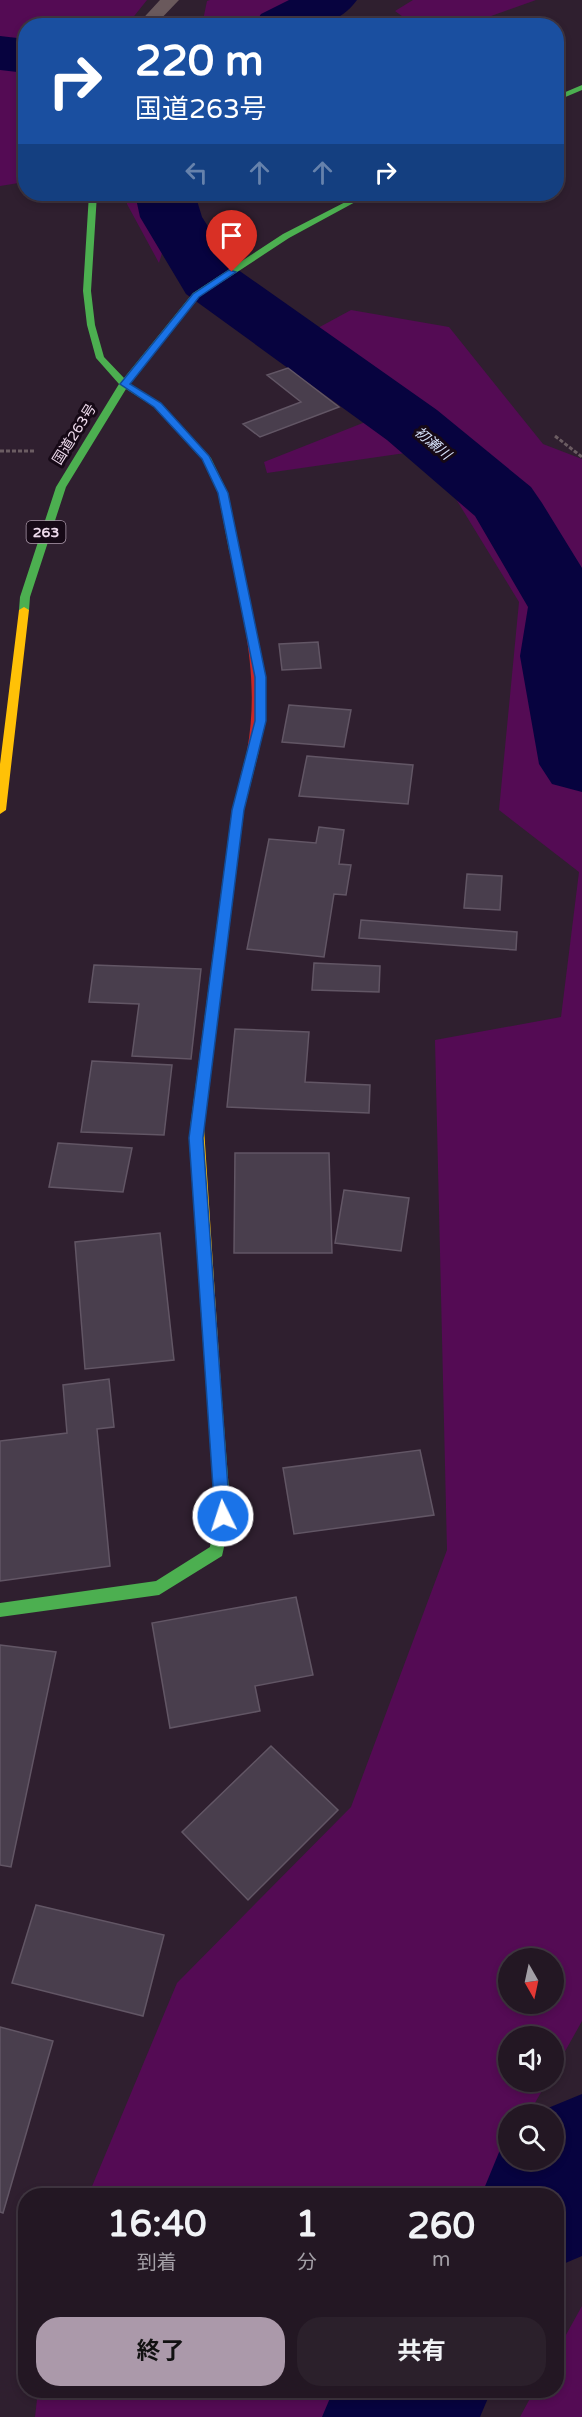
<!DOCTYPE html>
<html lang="ja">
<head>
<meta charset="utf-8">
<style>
  body { margin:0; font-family:"Varela Round","Noto Sans JP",sans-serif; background:#2b202b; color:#f1f3f6; height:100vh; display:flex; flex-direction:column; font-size:22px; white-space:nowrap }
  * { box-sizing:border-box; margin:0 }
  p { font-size:20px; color:#a39fa6 }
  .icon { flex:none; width:33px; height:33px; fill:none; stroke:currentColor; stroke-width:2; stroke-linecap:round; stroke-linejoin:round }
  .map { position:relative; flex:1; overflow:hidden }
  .panel { position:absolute; left:18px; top:2188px; width:546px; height:210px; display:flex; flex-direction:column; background:#231723; border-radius:24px; box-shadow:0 3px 9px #0003,0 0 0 2px #403641 }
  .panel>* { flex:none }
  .guide { position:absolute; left:18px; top:18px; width:546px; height:183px; border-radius:24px; box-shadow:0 3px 9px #0003,0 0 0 2px #403641; background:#1a4fa0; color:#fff; overflow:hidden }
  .needle { width:39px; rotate:171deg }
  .buttons { position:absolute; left:498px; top:1948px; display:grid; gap:12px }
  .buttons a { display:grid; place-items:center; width:66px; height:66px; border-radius:50%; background:#231723; box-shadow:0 3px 9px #0003,0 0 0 2px #403641; font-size:30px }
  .pin { position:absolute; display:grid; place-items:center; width:51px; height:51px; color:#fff; margin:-62px -26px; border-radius:50% 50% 50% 0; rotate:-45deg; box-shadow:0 0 6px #0007 }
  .pin .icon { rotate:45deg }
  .me { position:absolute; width:66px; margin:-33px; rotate:356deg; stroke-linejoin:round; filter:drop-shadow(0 0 4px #0008) }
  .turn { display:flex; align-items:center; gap:21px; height:126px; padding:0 18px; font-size:27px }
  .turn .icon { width:78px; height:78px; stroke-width:2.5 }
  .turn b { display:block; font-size:42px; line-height:51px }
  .lanes { display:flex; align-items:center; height:57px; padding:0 18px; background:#0003; justify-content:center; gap:30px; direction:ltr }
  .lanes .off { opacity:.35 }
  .eta { display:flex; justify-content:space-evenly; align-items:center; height:102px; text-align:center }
  .eta b { font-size:36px; font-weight:700; line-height:42px }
  .primary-button { display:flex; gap:12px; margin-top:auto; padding:12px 18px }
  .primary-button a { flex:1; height:69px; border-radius:24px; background:#ab99aa; color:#111; font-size:24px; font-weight:700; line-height:69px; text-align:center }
  .primary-button a+a { background:#2b202b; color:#f1f3f6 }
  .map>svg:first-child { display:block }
</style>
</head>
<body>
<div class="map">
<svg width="582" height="2417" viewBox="0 0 582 2417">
  <rect width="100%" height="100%" fill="#2f1f2f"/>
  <!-- green -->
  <path fill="#540b54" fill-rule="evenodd" d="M0,0H147L127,25L26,26L25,182L0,186Z
    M210,0H309L249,25H202L207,1Z
    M413,0H536L466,25H414L395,11Z
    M127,194H143L142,198L165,243L159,263L127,204Z
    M351,310L449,327L543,444L582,459V2021L554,2071V2037H508V2082H547L528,2115H508V2150L482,2196H88L177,1983L351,1807L447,1550L435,1040L561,1017L579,872L499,810L519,602L426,450L267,473L264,462L373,419L281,348ZM508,1959H554V2004H508Z
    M582,2306V2417H520L534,2391H556L557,2351Z
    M38,2391H371L357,2417H35Z"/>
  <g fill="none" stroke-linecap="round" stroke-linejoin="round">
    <!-- river -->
    <path fill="#07033f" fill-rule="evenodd" d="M289,0H357C333,34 290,26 253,26L261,14Z
      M0,36L26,39V73L0,70Z
      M135,194H195L202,217L234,267L437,410L531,487L542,503L582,568V792L552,784L539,764L520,656L528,607L475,516L387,440L186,294L140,217Z
      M582,2094V2256L556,2267V2196H481L502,2145L508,2138V2160H554V2115H531Z
      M333,2391H491L480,2417H322Z"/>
  </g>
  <!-- building -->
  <path fill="#493e4d" stroke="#625665" stroke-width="1.5" d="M288,368L339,407L260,437L243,424L301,402L267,375Z
    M318,642L321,668L282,670L279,644Z
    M289,705L351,710L344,747L282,742Z
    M307,756L413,765L408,804L299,796Z
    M319,827L344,830L339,864L351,865L346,895L334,894L324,957L247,949L269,839L316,843Z
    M467,874L502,876L500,910L464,908Z
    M361,920L517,932L516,950L359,938Z
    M314,963L380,966L379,992L312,990Z
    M94,965L201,969L191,1059L132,1056L139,1004L89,1002Z
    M235,1029L309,1032L305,1082L370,1085L369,1113L227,1107Z
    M92,1061L172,1065L164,1135L81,1132Z
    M58,1143L132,1148L123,1192L49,1187Z
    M235,1153H329L332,1253H234Z
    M344,1190L409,1198L401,1251L335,1243Z
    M160,1233L174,1360L85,1369L75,1242Z
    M109,1379L114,1427L97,1429L110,1566L0,1581V1441L67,1433L63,1385Z
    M420,1450L434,1515L294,1534L283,1468Z
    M296,1597L313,1675L255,1686L260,1711L170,1728L152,1623Z
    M0,1645L56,1652L11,1867L0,1865Z
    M271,1746L338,1810L248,1900L182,1832Z
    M36,1905L164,1935L143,2016L12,1983Z
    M0,2027L53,2041L3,2213L0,2212Z"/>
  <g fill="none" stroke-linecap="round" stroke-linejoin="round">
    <!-- path -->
    <path stroke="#6b5c62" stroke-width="3" stroke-dasharray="4 2" stroke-linecap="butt" d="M555,436L582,457
      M0,451H34"/>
    <!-- street -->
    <path fill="#6a595c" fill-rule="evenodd" d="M160,0H179L154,26H136Z"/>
    <!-- fast -->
    <path fill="#4caf50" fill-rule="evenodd" d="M582,85V90L556,101V96Z
      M89,194H97L91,291L95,325L104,357L124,378L193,293L283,234L361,194H370L289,238L199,297L129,383L160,403L211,458L228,493L239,550L238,552H230L229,550L218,493L202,459L154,407L126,389L66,487L30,597L29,610L24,613L19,610L20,597L56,487L119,384L96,358L87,325L83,291Z
      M253,747L259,751L244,810L204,1128L197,1133L190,1128L232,810L247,751Z
      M214,1381L219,1383L221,1387L231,1516L222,1556L159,1595L0,1617V1603L156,1581L210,1547L215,1516L207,1387L209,1383Z"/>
    <!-- slow -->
    <path fill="#ffc107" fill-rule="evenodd" d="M24,607L29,610L6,810L0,814V764L19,610Z
      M197,1123L204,1128L221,1387L219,1391L214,1393L209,1391L207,1387L190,1128Z"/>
    <!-- jam -->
    <path fill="#c62828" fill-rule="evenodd" d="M234,547L239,550C254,619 271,680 259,751L253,755L247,751C260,680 244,619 229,550Z"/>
  </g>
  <!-- route -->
  <path fill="#1a73e8" stroke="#114b97" stroke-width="1.5" d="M229,270L236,272L199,297L130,384L161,403L209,456L228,493L266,677V721L244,810L203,1138L230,1516L228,1521L223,1523L217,1521L215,1516L189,1138L232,810L255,721V677L218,493L202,459L154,407L120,384L193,294Z"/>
  <g text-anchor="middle" stroke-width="6" stroke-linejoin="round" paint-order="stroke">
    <!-- far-street labels -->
    <g font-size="14" fill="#eedaec" stroke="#160916">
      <text transform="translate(74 434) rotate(-58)" y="5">国道263号</text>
    </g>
    <!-- far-water labels -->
    <g font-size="14" font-style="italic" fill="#d7e2fb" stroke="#160916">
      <text transform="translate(433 443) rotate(40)" y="5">初瀬川</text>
    </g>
    <!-- shield labels -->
    <rect fill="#160916" stroke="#ad9bac" stroke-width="1.5" x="26.5" y="521" width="39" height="22" rx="4.5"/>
    <g font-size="14" font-weight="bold" fill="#eedaec">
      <text x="46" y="537">263</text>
    </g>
  </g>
</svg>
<div class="buttons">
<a><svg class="needle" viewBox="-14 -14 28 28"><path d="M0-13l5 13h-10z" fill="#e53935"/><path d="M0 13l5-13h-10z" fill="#a39fa6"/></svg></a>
<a><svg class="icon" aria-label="sound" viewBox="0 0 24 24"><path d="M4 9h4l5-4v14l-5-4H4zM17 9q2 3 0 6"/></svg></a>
<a><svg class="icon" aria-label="search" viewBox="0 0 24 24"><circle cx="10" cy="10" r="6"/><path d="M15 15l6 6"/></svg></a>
</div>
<div class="pin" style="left:232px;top:272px;background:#d93025"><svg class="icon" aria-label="arrive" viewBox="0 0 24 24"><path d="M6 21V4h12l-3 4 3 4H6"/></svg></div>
<svg class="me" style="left:223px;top:1516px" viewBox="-20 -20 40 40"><circle r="17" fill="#1a73e8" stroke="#fff" stroke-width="3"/><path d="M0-11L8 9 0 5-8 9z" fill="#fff"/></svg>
<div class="guide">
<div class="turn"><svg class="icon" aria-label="right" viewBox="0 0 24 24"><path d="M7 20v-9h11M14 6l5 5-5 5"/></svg><div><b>220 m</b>国道263号</div></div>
<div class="lanes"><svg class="icon off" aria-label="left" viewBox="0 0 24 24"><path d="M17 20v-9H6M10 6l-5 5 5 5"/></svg><svg class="icon off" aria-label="ahead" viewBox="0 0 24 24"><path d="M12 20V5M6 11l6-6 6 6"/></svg><svg class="icon off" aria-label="ahead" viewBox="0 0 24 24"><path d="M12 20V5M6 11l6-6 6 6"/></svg><svg class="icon" aria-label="right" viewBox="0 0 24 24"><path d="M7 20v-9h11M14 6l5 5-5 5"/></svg></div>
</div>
<section class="panel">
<div class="eta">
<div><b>16:40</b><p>到着</p></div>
<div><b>1</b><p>分</p></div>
<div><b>260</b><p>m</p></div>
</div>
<div class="primary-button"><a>終了</a><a>共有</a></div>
</section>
</div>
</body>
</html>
